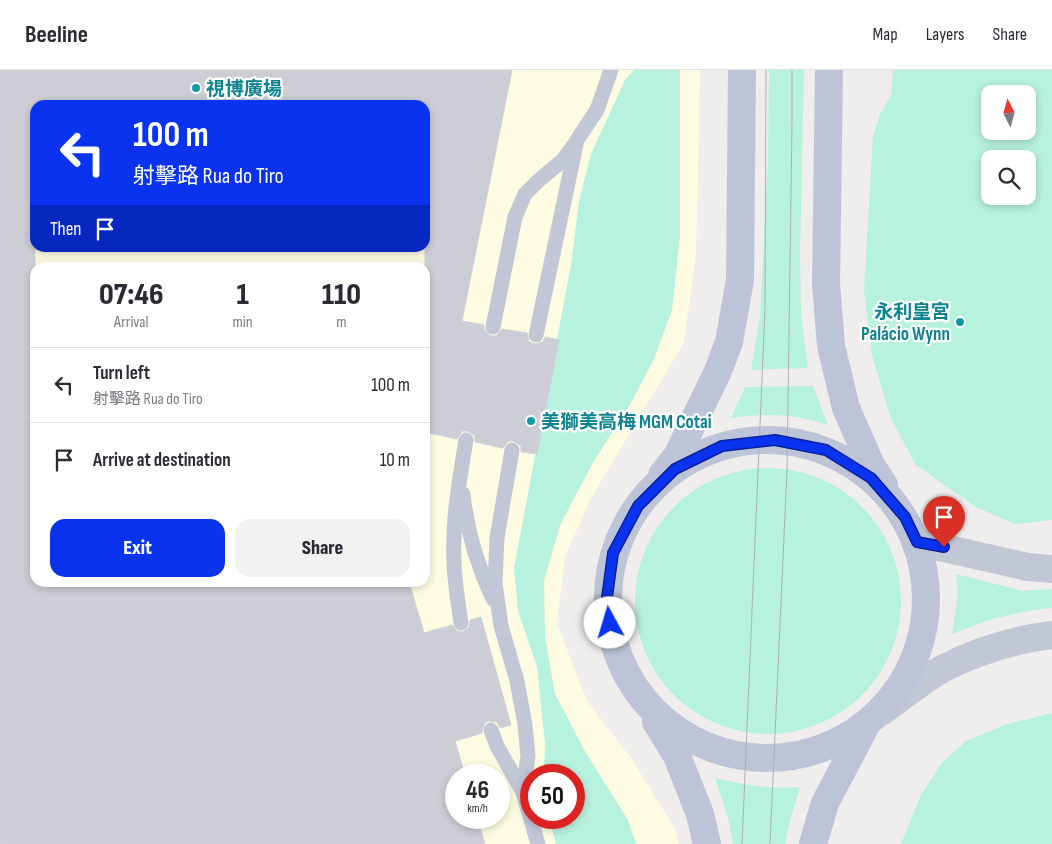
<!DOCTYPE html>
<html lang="en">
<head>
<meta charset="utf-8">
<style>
  body { margin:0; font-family:"Sofia Sans Condensed","Noto Sans SC",sans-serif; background:#f2f2f3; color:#2b2b33; height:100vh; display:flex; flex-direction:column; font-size:19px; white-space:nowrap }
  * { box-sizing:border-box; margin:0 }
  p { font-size:16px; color:#7c7c81 }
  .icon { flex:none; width:28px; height:28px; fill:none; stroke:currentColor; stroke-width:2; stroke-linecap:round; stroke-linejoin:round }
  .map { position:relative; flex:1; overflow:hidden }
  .panel { position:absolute; left:30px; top:192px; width:400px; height:325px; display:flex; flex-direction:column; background:#fff; border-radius:15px; box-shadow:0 2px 8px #0003 }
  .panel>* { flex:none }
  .guide { position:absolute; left:30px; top:30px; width:400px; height:152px; border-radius:15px; box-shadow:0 2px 8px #0003; background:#0933ee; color:#fff; overflow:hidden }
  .needle { width:32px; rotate:354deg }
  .controls { position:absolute; left:981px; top:15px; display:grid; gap:10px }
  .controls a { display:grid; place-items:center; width:55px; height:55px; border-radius:10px; background:#fff; box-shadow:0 2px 8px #0003; font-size:25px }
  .speed { position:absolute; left:445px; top:694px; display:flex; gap:10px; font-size:25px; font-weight:700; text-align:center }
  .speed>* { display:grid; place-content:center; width:65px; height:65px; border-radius:50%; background:#fff; box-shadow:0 2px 8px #0003; line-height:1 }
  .speed small { font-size:12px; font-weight:400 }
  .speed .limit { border:8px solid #d22; background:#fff; color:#111 }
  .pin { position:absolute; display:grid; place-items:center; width:42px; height:42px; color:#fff; margin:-51px -21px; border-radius:50% 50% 50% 0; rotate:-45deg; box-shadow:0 0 5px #0007 }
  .pin .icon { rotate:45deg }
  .me { position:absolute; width:55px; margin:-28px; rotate:354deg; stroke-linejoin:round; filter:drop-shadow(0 0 4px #0008) }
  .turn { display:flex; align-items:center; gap:18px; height:105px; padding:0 20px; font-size:22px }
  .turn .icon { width:65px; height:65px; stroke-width:2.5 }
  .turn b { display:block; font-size:35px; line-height:42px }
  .then { display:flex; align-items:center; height:48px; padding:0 20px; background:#0003; gap:10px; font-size:19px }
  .eta { display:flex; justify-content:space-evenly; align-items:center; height:85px; text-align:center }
  .eta b { font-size:30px; font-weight:800; line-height:35px }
  .cta { display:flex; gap:10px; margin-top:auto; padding:10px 20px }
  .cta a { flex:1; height:58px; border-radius:15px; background:#0933ee; color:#fff; font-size:20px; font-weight:800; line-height:58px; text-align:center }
  .cta a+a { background:#f2f2f3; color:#2b2b33 }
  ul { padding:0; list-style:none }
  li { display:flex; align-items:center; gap:15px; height:75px; padding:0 20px; border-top:1px solid #e1e1e2 }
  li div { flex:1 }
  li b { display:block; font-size:19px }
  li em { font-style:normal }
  header { display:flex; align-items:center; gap:30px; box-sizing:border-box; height:70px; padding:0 25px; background:#fff; border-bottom:1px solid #e1e1e2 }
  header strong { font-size:24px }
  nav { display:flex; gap:28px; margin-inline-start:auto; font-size:18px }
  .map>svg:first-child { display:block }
</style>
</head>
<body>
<header>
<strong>Beeline</strong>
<nav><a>Map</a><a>Layers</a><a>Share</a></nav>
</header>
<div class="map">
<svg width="1052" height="774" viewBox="0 0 1052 774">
  <rect width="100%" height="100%" fill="#f0eded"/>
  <!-- commercial -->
  <path fill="#fdfce3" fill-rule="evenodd" d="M0,0H700L696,184L684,272L590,430L565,487L557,554L587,631L631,688L675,759L679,774H0ZM35,35H425V178H35ZM35,198H425V512H35ZM456,705H499V748H456ZM531,705H574V748H531Z"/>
  <!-- green -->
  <path fill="#b6f2dd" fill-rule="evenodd" d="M634,0H680V166L672,240L654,289L631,333L595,389L561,453L544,510L545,566L555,624L586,683L628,750L636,774H556L549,748H574V705H544L545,673L537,597L518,541L514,498L571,195L579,131L591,84L625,10Z
    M769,0H804L800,180L801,245L808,298L751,300L760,246L768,91Z
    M893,0H1052V450L1015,454L976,437L916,395L891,349L872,285L864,220L873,66L880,44L891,26ZM990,24H1028V61H990ZM990,89H1028V126H990Z
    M813,316L828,355C793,344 767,343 731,348L745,317Z
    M635 531a133 133 0 1 1 266 0a133 133 0 1 1-266 0Z
    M956,504L1023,521L1052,519V538L1033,540L992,549L952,564L958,523Z
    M1052,643V774H901L921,725L942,693L966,671L1004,655Z
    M715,708C746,715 768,719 800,717L790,751L785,774H733L728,748Z"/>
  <!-- building -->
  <path fill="#cccdd5" stroke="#d0d1d9" d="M0,0H512L462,251L484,255V260L491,266H496L502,259L527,263L529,272L535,274L543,272L545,267L559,270L537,384L521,382V376L514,371H508L503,378L475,372V366L468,361H462L457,369L425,362V35H35V512H409L424,563L452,555L457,561L463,562L469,557L470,550L481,547L511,655L500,658L497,652L488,651L484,654L482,663L455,671L465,705H456V748H477L485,774H0Z"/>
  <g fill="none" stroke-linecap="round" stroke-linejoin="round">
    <!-- service -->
    <path stroke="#c2c7d6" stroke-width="15" d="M493,257L515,147L525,124L538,111L563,90L573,76
      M536,265L577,70L597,40L611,0
      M512,380L497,468L495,513L501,556L517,611L525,655L528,686L523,722
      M463,424C467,461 477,495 493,529
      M461,553C458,533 455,514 454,494C452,453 459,411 466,370
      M491,660L497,676L523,722L538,774"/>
    <!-- tertiary -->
    <path stroke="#c2c7d6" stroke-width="28" d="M917,472L1028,497L1052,499
      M881,642C901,628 921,611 942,599C976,581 1013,570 1052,565"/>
    <!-- secondary -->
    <path stroke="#bdc4d8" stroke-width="28" d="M829,0L826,214L831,276L846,338L871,395L884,415
      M608 529a159 159 0 1 1 318 0a159 159 0 1 1-318 0Z
      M662,405L677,386L718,301L729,272L740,210L742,0
      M656,652L677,686L700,744L707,774
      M813,774L825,733L865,657"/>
    <!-- tram -->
    <path stroke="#aeb0b8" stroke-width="1" d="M742,774L765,239L766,0
      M770,774L787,401L792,54V0"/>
  </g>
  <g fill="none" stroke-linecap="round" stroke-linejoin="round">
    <!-- route casing -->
    <g stroke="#06219b" stroke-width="12">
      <path id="route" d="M610,553L606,535L613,483L638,436L675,399L722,376L775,370L826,380L871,408L905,447L917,472L944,477"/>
    </g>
    <!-- route -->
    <use href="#route" stroke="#0933ee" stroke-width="9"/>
  </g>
  <!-- markers -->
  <g fill="#0f9aa8" stroke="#fff" stroke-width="2">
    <circle cx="196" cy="18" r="5"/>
    <circle cx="960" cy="252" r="5"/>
    <circle cx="531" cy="351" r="5"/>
  </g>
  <g text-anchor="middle" stroke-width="4.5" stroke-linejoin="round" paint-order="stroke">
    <!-- culture labels -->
    <g font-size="19" font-weight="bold" fill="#0d838f" stroke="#fff" text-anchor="start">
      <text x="206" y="25">視博廣場</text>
      <text x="950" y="248" text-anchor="end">永利皇宮<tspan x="950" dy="22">Palácio Wynn</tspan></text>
      <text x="541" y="358">美獅美高梅 MGM Cotai</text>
    </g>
  </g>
</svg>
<div class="controls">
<a><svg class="needle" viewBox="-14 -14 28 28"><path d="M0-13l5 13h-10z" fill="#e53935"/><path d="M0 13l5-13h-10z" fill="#7c7c81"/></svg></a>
<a><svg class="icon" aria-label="search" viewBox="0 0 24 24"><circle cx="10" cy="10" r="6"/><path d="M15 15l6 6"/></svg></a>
</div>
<div class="speed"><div>46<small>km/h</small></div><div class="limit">50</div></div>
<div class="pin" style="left:944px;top:477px;background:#d93025"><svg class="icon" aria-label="arrive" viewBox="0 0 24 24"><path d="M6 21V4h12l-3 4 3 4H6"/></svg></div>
<svg class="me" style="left:610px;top:553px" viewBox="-20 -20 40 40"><circle r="19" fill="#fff"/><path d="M0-13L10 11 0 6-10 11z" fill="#0933ee"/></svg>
<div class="guide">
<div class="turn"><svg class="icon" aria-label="left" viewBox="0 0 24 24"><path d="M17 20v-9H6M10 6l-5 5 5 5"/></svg><div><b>100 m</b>射擊路 Rua do Tiro</div></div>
<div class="then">Then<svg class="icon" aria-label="arrive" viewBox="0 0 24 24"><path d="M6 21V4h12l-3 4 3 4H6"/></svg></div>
</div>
<section class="panel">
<div class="eta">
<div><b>07:46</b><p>Arrival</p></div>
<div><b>1</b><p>min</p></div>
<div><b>110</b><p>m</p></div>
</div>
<ul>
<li><svg class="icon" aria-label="left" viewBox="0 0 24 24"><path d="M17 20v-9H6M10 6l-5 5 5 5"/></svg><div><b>Turn left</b><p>射擊路 Rua do Tiro</p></div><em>100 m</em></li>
<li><svg class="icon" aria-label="arrive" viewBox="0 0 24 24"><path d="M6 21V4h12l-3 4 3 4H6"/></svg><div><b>Arrive at destination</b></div><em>10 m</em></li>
</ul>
<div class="cta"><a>Exit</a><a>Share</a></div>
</section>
</div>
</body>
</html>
